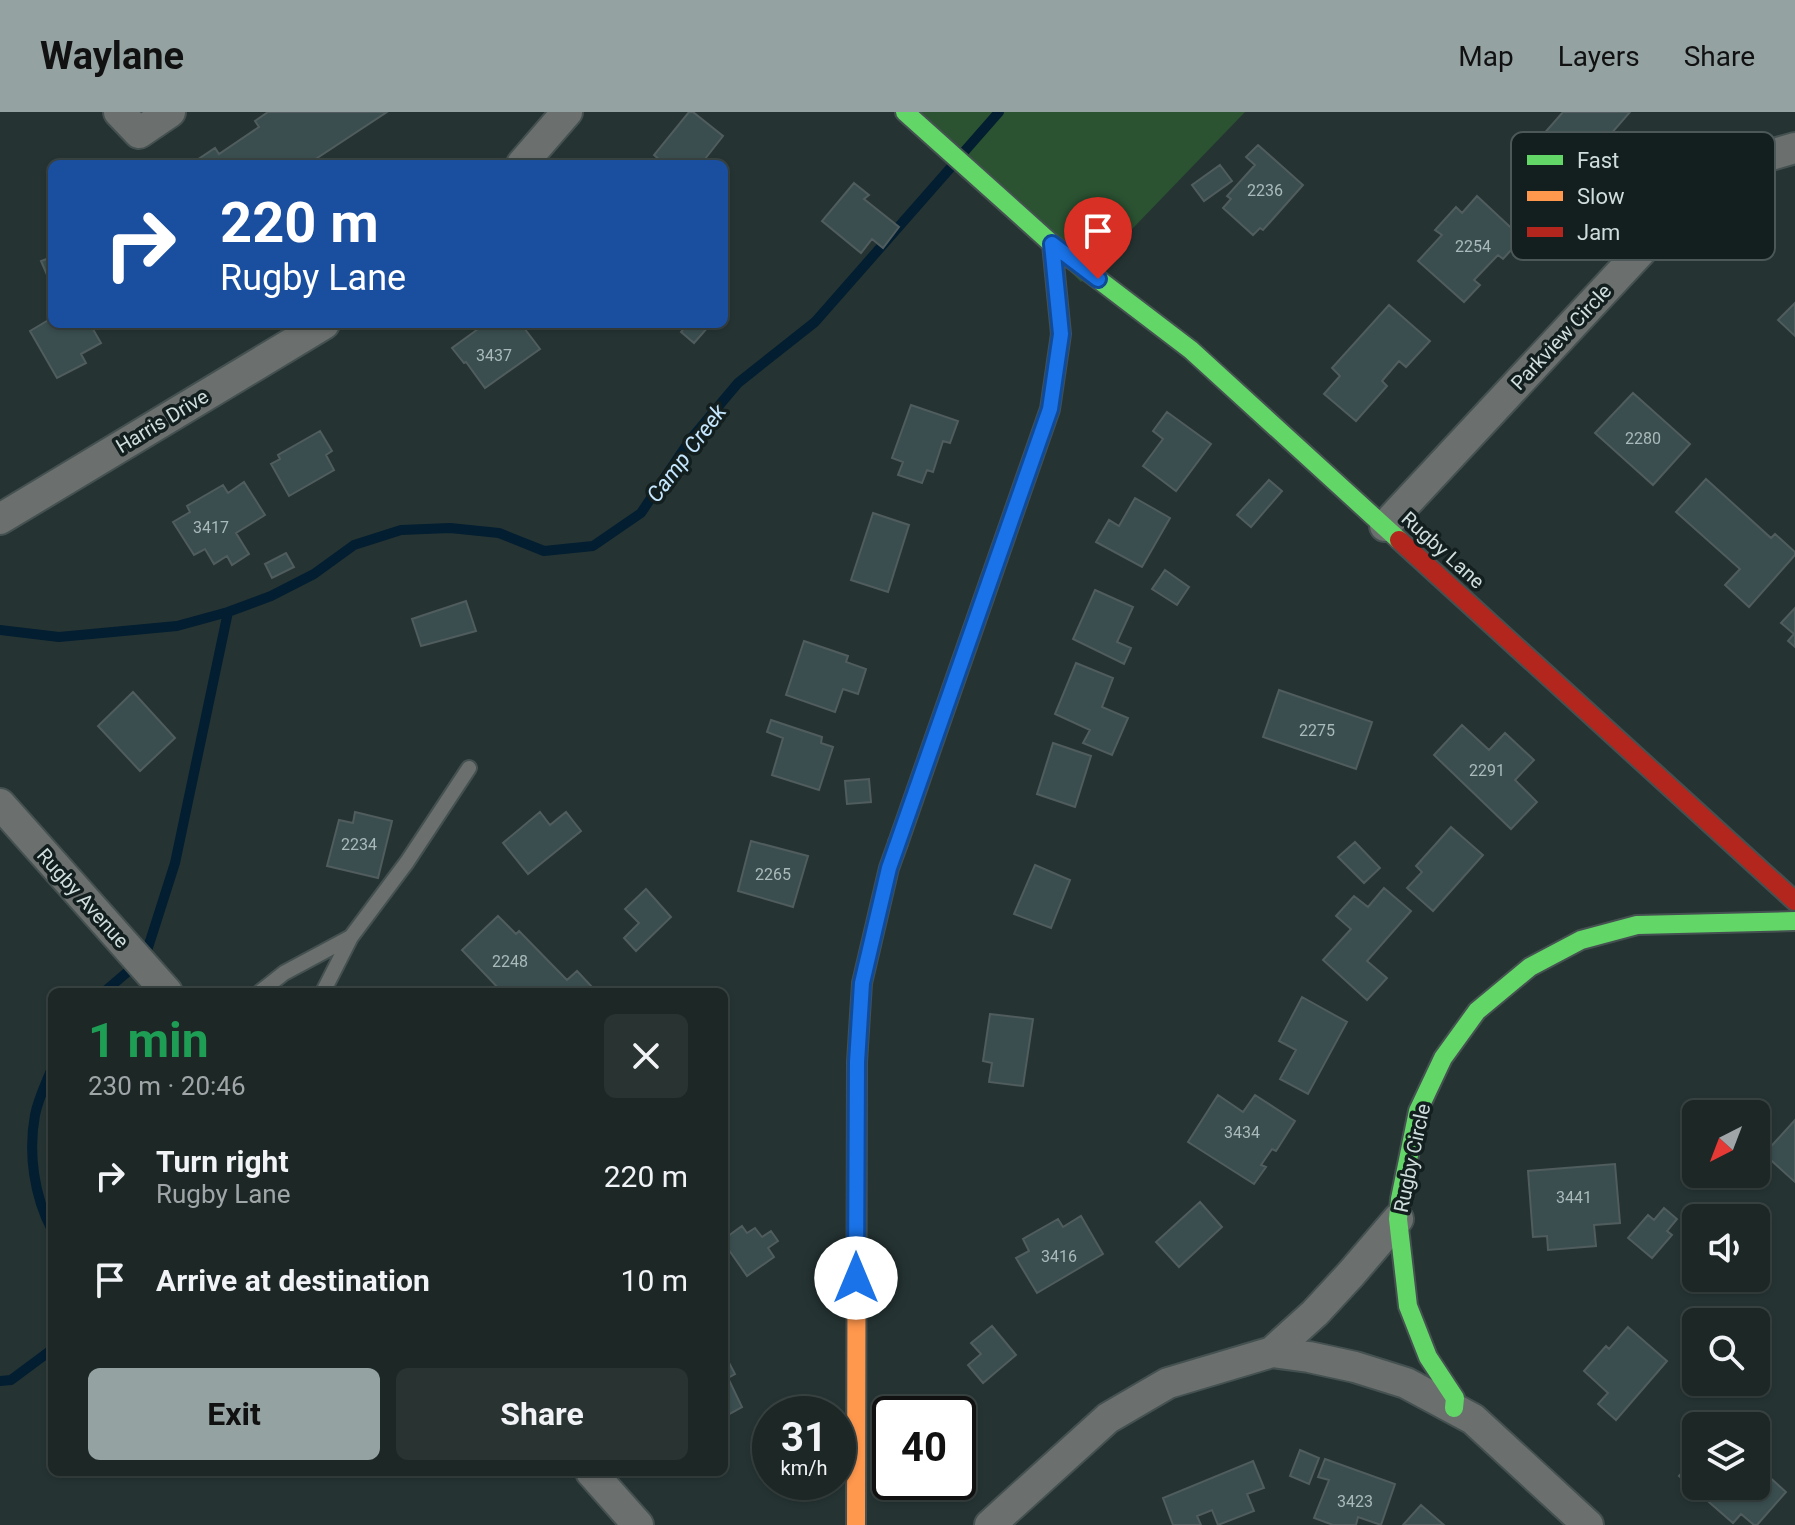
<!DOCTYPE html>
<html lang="en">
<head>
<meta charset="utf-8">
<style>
  body { margin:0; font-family:Roboto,sans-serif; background:#293332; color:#f1f3f6; height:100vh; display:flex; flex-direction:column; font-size:30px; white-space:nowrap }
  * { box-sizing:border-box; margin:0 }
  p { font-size:26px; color:#a0a5a7 }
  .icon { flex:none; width:44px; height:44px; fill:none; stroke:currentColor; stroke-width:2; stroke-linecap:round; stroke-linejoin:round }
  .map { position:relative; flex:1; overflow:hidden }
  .panel { position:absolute; left:48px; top:876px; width:680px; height:488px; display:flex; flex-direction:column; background:#1c2726; border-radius:12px; box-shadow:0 2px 6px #0004,0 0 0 2px #3a4443 }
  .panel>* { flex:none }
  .top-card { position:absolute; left:48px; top:48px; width:680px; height:168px; border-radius:12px; box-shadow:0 2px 6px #0004,0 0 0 2px #3a4443; background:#1a4fa0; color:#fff; overflow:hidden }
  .needle { width:52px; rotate:222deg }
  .tools { position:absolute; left:1682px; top:988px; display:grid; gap:16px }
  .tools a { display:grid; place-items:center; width:88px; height:88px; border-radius:12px; background:#1c2726; box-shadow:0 2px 6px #0004,0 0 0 2px #3a4443; font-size:40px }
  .speed { position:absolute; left:752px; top:1284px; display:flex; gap:16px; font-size:40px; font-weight:700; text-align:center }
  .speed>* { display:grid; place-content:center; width:104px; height:104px; border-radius:50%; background:#1c2726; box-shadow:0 2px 6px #0004,0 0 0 2px #3a4443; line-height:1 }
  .speed small { font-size:20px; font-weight:400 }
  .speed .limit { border:4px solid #111; border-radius:12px; background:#fff; color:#111 }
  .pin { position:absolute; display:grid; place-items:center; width:68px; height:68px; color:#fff; margin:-82px -34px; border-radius:50% 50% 50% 0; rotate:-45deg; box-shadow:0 0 8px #0007 }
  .pin .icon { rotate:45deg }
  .me { position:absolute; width:88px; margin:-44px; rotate:0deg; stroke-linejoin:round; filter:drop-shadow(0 0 6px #0008) }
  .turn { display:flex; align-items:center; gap:28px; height:168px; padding:0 40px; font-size:36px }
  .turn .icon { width:104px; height:104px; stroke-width:2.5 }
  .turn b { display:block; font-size:56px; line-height:68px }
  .round { display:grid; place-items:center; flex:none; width:84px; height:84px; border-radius:12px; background:#293332 }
  .overview { display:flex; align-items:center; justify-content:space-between; height:136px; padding:0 40px }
  h1 { font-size:48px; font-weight:700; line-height:60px; color:#1e9e55 }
  .action { display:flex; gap:16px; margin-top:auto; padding:16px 40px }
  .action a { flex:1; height:92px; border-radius:12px; background:#94a2a2; color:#111; font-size:32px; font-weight:700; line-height:92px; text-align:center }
  .action a+a { background:#293332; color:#f1f3f6 }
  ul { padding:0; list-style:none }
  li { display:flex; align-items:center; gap:24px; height:104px; padding:0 40px }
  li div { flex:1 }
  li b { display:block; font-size:30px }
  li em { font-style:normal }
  header { display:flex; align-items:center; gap:48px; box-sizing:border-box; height:112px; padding:0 40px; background:#94a2a2; color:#111 }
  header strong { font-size:38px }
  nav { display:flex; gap:44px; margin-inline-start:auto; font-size:28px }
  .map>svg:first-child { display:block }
</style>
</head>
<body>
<header>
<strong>Waylane</strong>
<nav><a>Map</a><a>Layers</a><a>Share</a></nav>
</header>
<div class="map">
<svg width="1795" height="1413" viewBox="0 0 1795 1413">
  <rect width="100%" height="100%" fill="#253433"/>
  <!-- green -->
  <path fill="#2b5332" d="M906,0H1245L1081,170Z"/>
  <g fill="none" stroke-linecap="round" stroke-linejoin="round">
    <!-- stream -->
    <path stroke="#031e30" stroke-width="10" d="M963,41L999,0
      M0,518L59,525L177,514L228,500L271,484L314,462L354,433L401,418L450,416L499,421L544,439L593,434L641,401L690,328L738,271L815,210L953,53
      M104,880L145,845L175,751L228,500
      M52,956C46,971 38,987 35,1003C28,1041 34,1084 52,1118
      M0,1269L11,1268L50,1239L52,1232"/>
  </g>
  <!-- building -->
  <path fill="#3a4e4f" stroke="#505c5d" stroke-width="2" d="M268,0H387L308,52H191L215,36L219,42L259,15L255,9Z
    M689,0H693L723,24L701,52H665L654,43Z
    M1563,0H1630L1554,87L1527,63L1546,41L1535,32Z
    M1258,33L1303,73L1263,118L1260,116L1253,123L1223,96L1231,87L1227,84L1255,53L1246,45Z
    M1220,53L1232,69L1204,89L1192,73Z
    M854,71L869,83L864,87L899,115L883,136L872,127L861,141L822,109Z
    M1477,84L1522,126L1503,147L1498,143L1474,168L1480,173L1464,190L1418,149L1442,123L1435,118L1456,95L1462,101Z
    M52,145V172H51L41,149Z
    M1795,191V224L1778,208Z
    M1389,193L1430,229L1406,255L1399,249L1382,269L1387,274L1356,309L1324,282L1340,264L1332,256Z
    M52,206V212H90L101,231L81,242L86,251L57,266L30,219Z
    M485,212H521L540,237L485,276L466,250L464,251L452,236Z
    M688,212H706L709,214L694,231L681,220Z
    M1633,281L1690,332L1653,373L1595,321Z
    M911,293L958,309L950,331L943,329L933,360L927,358L922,371L898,363L903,350L892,346Z
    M1167,300L1211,332L1176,379L1143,354L1163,327L1153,319Z
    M320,319L332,339L326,343L334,358L289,384L271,352L280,347L278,343Z
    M1706,367L1771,426L1775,422L1795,440V443L1749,495L1725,473L1740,457L1676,400Z
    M1269,368L1282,379L1251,415L1237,403Z
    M244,370L265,403L236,421L249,442L232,453L227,444L214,452L205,437L194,443L173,410L190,400L187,394L223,373L228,381Z
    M1135,386L1170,406L1142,455L1096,430L1109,408L1119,414Z
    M873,401L909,413L888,480L851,468Z
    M286,441L294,455L272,466L265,452Z
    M1165,458L1189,475L1177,493L1152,477Z
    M1095,478L1133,495L1117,530L1131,536L1124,552L1073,527Z
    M466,489L476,519L421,534L412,507Z
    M1795,496V535L1788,529L1794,522L1781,511Z
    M804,529L848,544L846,550L866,557L858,582L843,577L835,600L786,583Z
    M1076,551L1113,566L1102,595L1128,606L1112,643L1083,631L1090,618L1055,602Z
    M1279,578L1372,610L1356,657L1263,625Z
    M133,580L175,626L140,659L98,614Z
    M771,608L822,625L821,631L833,635L819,678L772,663L783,626L767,620Z
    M1462,613L1489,638L1505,621L1534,648L1515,668L1537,690L1511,717L1434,643Z
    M1053,631L1091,644L1075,695L1037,682Z
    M869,667L871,690L847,692L845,669Z
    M355,700L392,709L378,766L327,754L339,708L353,711Z
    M540,700L550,713L566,700L581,719L528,762L503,731Z
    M1451,715L1483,743L1433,799L1407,776L1422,760L1416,754Z
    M751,729L808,744L793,795L738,779Z
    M1355,730L1380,756L1364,771L1338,745Z
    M1035,753L1070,768L1051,816L1014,802Z
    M1384,776L1411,799L1367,849L1387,866L1367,888L1323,848L1351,817L1336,804L1354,784L1368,795Z
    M646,777L671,805L636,839L624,826L639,811L625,797Z
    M498,804L516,822L519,819L567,868L577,859L594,877L590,880H502L462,838Z
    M1302,885L1347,910L1308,982L1280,967L1296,938L1279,929Z
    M990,902L1033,907L1023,974L989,970L992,951L983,949Z
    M1218,983L1243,1000L1255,983L1295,1009L1276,1039L1272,1037L1261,1053L1266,1055L1254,1072L1188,1030Z
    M1795,1008V1070L1764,1042Z
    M1615,1052L1620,1111L1594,1113L1596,1134L1548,1138L1547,1124L1533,1125L1528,1059Z
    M1200,1090L1222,1115L1179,1155L1156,1130Z
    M1664,1096L1677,1107L1667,1119L1672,1123L1652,1146L1628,1126L1648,1103L1654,1108Z
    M1081,1104L1103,1142L1037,1181L1016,1146L1029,1139L1023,1127L1058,1107L1063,1115Z
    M742,1114L747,1121L755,1116L762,1125L771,1119L778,1129L768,1136L774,1145L747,1164L724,1131V1127Z
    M992,1214L1016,1243L983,1271L968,1253L981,1242L971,1231Z
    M1628,1215L1667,1249L1616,1308L1598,1292L1608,1281L1584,1259L1606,1234L1609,1237Z
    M724,1241L735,1262L728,1266L742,1295L724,1305Z
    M1300,1338L1319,1346L1309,1372L1290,1364Z
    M1696,1345V1374H1756V1353L1786,1380L1757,1413H1754L1741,1402L1733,1411L1679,1364Z
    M1325,1347L1395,1372L1381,1413L1358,1405L1356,1413H1333L1314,1406L1329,1368L1318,1365Z
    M1253,1349L1264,1376L1247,1382L1254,1399L1218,1413L1212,1398L1197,1404L1201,1413H1173L1163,1386Z
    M1421,1393L1444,1413H1403Z"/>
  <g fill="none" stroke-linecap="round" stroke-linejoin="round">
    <!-- lane casing -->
    <g stroke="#455151" stroke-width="18">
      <path id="lane" d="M260,880L284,861L351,825
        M323,880L351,825L407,750L469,656"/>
    </g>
    <!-- street casing -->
    <g stroke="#455151" stroke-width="34">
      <path id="street" d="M119,0L139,21L170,0
        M522,52L567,0
        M0,407L324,212
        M1385,414L1680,97L1760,46L1795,36
        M0,692L167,880
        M1272,1240L1315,1201L1351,1162L1398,1107
        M591,1360L638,1413
        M990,1413L1108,1306L1168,1271L1272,1240L1309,1245L1355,1255L1406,1271L1473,1307L1588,1413"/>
    </g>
    <!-- fast casing -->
    <g stroke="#455151" stroke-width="22">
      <path id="fast" d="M905,0L1052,132L1191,238L1399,428
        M898,731L1050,297L1061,222L1052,132
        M1454,1296L1455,1286L1428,1245L1408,1194L1398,1107L1400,1087L1418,999L1443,946L1477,899L1530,855L1581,828L1637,813L1795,809"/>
    </g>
    <!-- slow casing -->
    <g stroke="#455151" stroke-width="22">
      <path id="slow" d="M856,1413L857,950L862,871L889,756L898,731"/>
    </g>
    <!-- jam casing -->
    <g stroke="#455151" stroke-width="22">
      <path id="jam" d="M1399,428L1795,789"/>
    </g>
    <!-- lane -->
    <use href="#lane" stroke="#6b706e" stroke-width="14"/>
    <!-- street -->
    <use href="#street" stroke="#6b706e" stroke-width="30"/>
    <!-- fast -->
    <use href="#fast" stroke="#63d668" stroke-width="18"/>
    <!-- slow -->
    <use href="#slow" stroke="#ff974d" stroke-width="18"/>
    <!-- jam -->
    <use href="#jam" stroke="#b3261e" stroke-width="18"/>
  </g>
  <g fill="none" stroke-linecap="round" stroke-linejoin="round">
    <!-- route casing -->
    <g stroke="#114b97" stroke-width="20">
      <path id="route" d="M856,1166L857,950L862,871L889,756L1050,297L1061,222L1052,132L1098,167"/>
    </g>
    <!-- route -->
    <use href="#route" stroke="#1a73e8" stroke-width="14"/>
  </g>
  <g text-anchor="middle" stroke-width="7" stroke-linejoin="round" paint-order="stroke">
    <!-- number labels -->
    <g font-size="16" fill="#aababa">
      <text x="1265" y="84">2236</text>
      <text x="1473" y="140">2254</text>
      <text x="494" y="249">3437</text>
      <text x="1643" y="332">2280</text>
      <text x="211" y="421">3417</text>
      <text x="1317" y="624">2275</text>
      <text x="1487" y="664">2291</text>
      <text x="359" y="738">2234</text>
      <text x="773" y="768">2265</text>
      <text x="510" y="855">2248</text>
      <text x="1242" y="1026">3434</text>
      <text x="1574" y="1091">3441</text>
      <text x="1059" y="1150">3416</text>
      <text x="1355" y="1395">3423</text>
    </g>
    <!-- street labels -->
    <g font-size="20" fill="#cfdedd" stroke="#131e1e">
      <text transform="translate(1561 225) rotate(-47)" y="7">Parkview Circle</text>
      <text transform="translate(162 309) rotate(-31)" y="7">Harris Drive</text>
      <text transform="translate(1443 438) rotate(42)" y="7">Rugby Lane</text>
      <text transform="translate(83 786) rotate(48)" y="7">Rugby Avenue</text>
      <text transform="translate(1412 1046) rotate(-78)" y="7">Rugby Circle</text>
    </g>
    <!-- water labels -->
    <g font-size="22" font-style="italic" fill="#c5e7ff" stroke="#131e1e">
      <text transform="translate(686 341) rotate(-53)" y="8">Camp Creek</text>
    </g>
  </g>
  <!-- legend -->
  <rect x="1511" y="20" width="264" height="128" rx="12" fill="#131e1e" stroke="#4b5857" stroke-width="2"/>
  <rect x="1527" y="43" width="36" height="10" fill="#63d668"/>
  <rect x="1527" y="79" width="36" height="10" fill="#ff974d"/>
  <rect x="1527" y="115" width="36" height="10" fill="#b3261e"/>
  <g font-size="22" fill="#cfdedd">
    <text x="1577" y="56">Fast</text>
    <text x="1577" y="92">Slow</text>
    <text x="1577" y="128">Jam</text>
  </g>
</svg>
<div class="tools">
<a><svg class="needle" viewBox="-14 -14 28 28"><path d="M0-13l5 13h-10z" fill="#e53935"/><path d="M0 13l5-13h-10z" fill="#a0a5a7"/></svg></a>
<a><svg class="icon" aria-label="sound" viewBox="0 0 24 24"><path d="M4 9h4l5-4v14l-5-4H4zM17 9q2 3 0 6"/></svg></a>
<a><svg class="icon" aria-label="search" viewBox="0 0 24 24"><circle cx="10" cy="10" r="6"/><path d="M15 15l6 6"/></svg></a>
<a><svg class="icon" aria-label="layers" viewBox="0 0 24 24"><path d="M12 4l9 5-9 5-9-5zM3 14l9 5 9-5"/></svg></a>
</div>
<div class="speed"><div>31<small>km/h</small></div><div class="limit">40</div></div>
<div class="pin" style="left:1098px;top:167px;background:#d93025"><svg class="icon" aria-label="arrive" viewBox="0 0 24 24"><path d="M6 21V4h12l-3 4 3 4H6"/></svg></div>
<svg class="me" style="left:856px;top:1166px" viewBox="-20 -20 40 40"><circle r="19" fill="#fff"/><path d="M0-13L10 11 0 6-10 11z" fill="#1a73e8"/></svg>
<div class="top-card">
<div class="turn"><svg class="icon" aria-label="right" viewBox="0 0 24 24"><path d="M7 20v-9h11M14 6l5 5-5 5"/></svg><div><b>220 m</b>Rugby Lane</div></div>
</div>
<section class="panel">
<div class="overview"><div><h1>1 min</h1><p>230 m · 20:46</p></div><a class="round"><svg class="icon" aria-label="close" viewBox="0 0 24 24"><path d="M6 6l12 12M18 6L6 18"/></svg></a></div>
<ul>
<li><svg class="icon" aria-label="right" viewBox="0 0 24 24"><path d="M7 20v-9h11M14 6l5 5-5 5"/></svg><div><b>Turn right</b><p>Rugby Lane</p></div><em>220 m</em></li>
<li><svg class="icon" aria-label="arrive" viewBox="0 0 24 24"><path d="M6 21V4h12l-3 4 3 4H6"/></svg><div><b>Arrive at destination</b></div><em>10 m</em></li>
</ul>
<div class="action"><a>Exit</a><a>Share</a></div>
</section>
</div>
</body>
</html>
